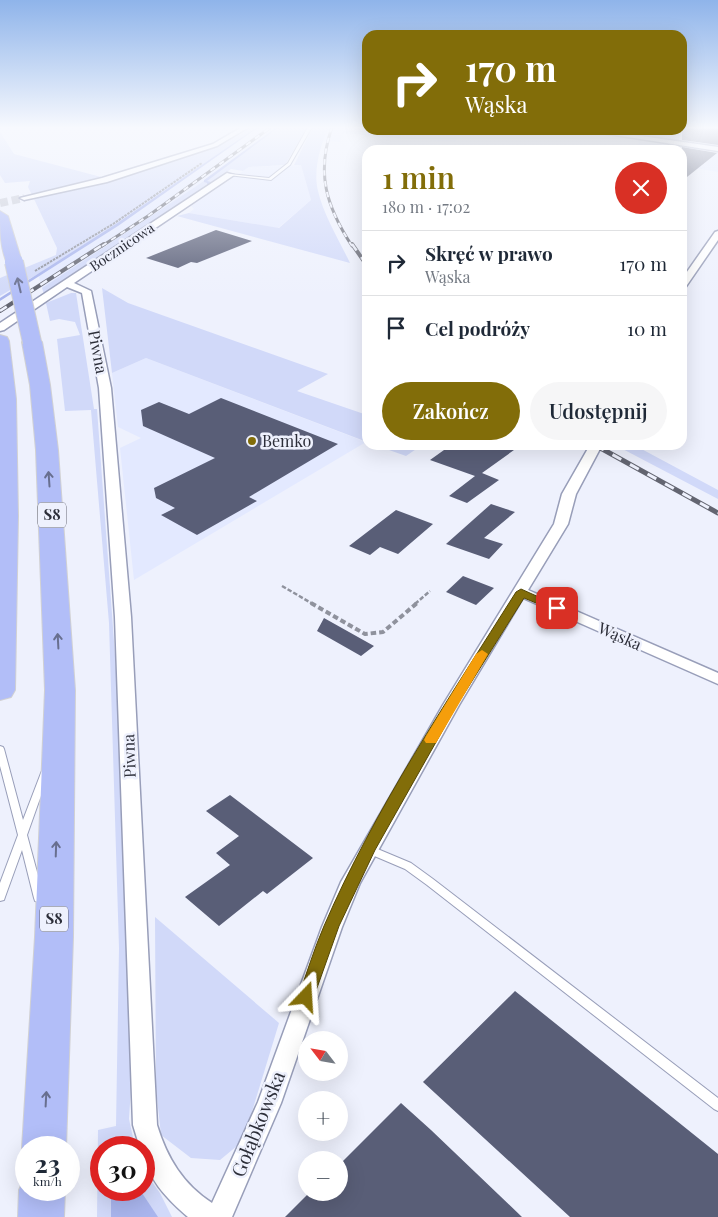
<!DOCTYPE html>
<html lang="pl">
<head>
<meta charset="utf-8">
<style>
  body { margin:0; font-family:"Playfair Display",serif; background:#f6f6f7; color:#1f2937; height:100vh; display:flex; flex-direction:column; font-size:19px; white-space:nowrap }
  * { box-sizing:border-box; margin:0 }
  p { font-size:16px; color:#747a83 }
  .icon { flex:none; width:28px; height:28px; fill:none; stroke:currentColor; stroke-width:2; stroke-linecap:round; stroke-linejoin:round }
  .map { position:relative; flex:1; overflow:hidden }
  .panel { position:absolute; left:362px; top:145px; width:325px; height:305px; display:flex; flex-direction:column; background:#fff; border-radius:15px; box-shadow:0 5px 20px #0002 }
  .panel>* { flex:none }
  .top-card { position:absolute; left:362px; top:30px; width:325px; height:105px; border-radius:15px; box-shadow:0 5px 20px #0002; background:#826d09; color:#fff; overflow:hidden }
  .needle { width:32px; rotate:301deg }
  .fabs { position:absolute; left:298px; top:1031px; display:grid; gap:10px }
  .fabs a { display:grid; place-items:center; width:50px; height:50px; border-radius:50%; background:#fff; box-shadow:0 5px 20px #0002; font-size:25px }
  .speed { position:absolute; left:15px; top:1136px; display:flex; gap:10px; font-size:25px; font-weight:700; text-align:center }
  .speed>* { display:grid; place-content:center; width:65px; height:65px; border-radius:50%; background:#fff; box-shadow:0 5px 20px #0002; line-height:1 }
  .speed small { font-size:12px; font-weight:400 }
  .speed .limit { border:8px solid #d22; background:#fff; color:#111 }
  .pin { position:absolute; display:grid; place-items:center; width:42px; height:42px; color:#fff; margin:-21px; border-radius:10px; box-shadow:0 2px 8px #0006 }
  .me { position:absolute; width:55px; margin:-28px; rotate:20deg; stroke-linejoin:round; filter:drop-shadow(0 0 4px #0008) }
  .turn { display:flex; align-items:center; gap:18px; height:105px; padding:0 20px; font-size:22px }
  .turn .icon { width:65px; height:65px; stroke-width:2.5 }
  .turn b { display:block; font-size:35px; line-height:42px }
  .round { display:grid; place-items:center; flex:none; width:52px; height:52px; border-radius:26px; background:#f6f6f7 }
  .headline { display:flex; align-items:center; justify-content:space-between; height:85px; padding:0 20px }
  h1 { font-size:30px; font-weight:600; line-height:38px; color:#826d09 }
  .primary-button { display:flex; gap:10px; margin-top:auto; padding:10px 20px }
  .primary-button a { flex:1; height:58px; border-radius:30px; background:#826d09; color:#fff; font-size:20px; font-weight:600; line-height:58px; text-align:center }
  .primary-button a+a { background:#f6f6f7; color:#1f2937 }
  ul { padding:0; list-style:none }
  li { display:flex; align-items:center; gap:15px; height:65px; padding:0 20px; border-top:1px solid #e0e1e3 }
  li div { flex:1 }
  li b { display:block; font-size:19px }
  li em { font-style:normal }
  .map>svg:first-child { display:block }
</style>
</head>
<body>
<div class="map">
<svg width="718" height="1217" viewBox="0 0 718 1217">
  <rect width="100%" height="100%" fill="#eef1fd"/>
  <!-- built -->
  <path fill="#e3e9ff" d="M259,127H279L195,187L42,288L38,274L115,227Z
    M329,127H346L340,142L322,141Z
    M406,130H462L463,131L455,142L399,138Z
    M639,141L718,153V172L683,166L682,150H637Z
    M301,165L311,200L278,228L189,213L194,209L191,206L249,167Z
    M146,358L366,442L134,580L120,448L141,438L118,427L112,373Z"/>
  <!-- green -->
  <path fill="#d1d9f9" d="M249,127H259L79,250L0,296V278L56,255L57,248L34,199L74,189L222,144L243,133Z
    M279,127H307L285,165L249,167L243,171L231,169L166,215L44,294L42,288L195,187Z
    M313,127H329C320,145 313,171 318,191C323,214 340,242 350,263L177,216L189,213L279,228L311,200L301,165H294Z
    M346,127H367L368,130H406L399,138L343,133Z
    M683,127H685L678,142L596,130H682Z
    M0,132L14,154L105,178L32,195L28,187L30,181L5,183L0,175Z
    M102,288L128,303L328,374L297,391L367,415V442L146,358L112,373Z
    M71,293H76L94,409H97L121,737L131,1088L129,1119L135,1147L101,1148V1190H144V1171L160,1193L172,1217H97L98,1130L116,1126L119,948L109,623L91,410L65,411L57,339L80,335L75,322L59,319L50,321L46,303Z
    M375,445H422L406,456Z
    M615,445H634L718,490V499Z
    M155,917L279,1023L243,1141L220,1160L191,1158L161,1135L156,1089Z"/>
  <!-- water -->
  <path fill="#a9b5ed" d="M111,1190H140L158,1217H111Z"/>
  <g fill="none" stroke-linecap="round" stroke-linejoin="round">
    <!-- stream -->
    <path fill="#a9b5ed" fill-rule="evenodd" d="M257,127H259L118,226L0,301V298L116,224Z
      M277,127H279L207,181L211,182V184L207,185V183L204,182V180Z"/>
  </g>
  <!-- building -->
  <path fill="#595e77" d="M682,127H718V145L682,140Z
    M682,147L717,153L682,181Z
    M216,230L252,241L197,263L191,262L178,268L146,258Z
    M221,398L338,444L249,497L257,501L197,535L161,515L175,508L156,498L154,488L215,458L143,426L141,410L159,402L189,414Z
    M451,445H521L482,473L499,480L467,503L449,496L475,476L430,460Z
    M491,504L515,512L484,538L503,544L489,559L446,544Z
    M396,510L433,524L398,554L380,547L370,555L349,546Z
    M463,576L494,588L476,605L446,592Z
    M324,618L374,646L361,656L317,631Z
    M230,795L313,858L267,894L263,891L219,926L185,897L230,865L216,853L239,836L206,811Z
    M515,991L718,1154V1217H570L423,1082Z
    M401,1103L431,1130L522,1217H285L310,1192H339V1165Z"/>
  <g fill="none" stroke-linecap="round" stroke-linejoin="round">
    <!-- street-tunnel -->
    <path stroke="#c7cad6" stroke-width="8" stroke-dasharray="8 4" stroke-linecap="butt" d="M0,203L24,198"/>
    <!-- lane casing -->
    <g stroke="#989eb9" stroke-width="2">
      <path id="lane" d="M308,127H312L290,165L271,180L228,175L230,174L269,178L288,163Z
        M0,746L3,747L4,749L23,820L41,773L42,771H48L49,773L27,835L44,898L43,901L39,902L35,901L34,898L22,850L5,897L4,900L0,901V883L18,835L0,766Z
        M368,845L411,863L433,879L718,1098V1111L714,1109L427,885L405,869L365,852L363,849L365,846Z"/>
    </g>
    <!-- street casing -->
    <g stroke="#989eb9" stroke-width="3">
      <path id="street" d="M242,127H249L217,146L107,182L24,200L20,198L102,178L213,144Z
        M582,130H599L718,147V151Z
        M227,173L234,175L74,283L91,291L111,388L131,617L157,1125C167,1158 183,1184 212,1203L258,1102L322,927L341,882L443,705L554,524L562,494L590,445H602L576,494L568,524L528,590L718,673V684L523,598L459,705L360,883L342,927L281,1103L232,1217H188C168,1200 144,1176 144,1148H140L133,1125L115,617L99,388L82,293L67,287L4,330L0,331V323Z
        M718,231V240L685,288L682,289V279L715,232Z"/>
    </g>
    <!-- highway casing -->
    <g stroke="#d1d1d3" stroke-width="2">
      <path id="highway" d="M0,211L8,216L22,262L20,265H8C0,250 0,229 0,211Z
        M0,335L7,337L9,341L16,399L18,516L15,690L11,697L0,700Z
        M32,336L39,338L42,342L50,385L58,450L75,690L73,937L66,1148H26V1159L22,1148L35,937L45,690L36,450L30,385L22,342L25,338Z
        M26,1174V1190H65L64,1217H18L19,1190Z"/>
    </g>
    <!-- path-far2 -->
    <path stroke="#8f929d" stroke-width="2" stroke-dasharray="2.5 1" stroke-linecap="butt" d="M698,127L718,128
      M35,271L113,224L202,163"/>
    <!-- path-far1 -->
    <path stroke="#8f929d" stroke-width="2.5" stroke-dasharray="4.5 2" stroke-linecap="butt" d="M282,586L313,604
      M415,604L430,591"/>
    <!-- path -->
    <path stroke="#8f929d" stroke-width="4" stroke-dasharray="5.5 3" stroke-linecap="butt" d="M311,603L365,634L383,632L417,603"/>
    <!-- lane -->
    <use href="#lane" fill="#fff" fill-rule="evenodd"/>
    <!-- street -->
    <use href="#street" fill="#fff" fill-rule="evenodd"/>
    <!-- highway -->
    <use href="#highway" fill="#b2bef8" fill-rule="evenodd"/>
    <!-- rail-far2 casing -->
    <g stroke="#636571" stroke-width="3">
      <path id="rail-far2" d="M332,127C316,173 326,206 352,246
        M102,246L148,216L271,127"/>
    </g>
    <!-- rail-far1 casing -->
    <g stroke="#636571" stroke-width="4">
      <path id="rail-far1" d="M352,244L368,267
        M0,311L104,244"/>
    </g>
    <!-- rail casing -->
    <g stroke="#636571" stroke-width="5">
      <path id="rail" d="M595,445L718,513"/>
    </g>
    <!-- rail-far2 -->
    <use href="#rail-far2" stroke="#eef1fd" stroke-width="2" stroke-dasharray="5.5" stroke-linecap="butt"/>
    <!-- rail-far1 -->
    <use href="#rail-far1" stroke="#eef1fd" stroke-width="2.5" stroke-dasharray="8" stroke-linecap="butt"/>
    <!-- rail -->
    <use href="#rail" stroke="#eef1fd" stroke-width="3" stroke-dasharray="10" stroke-linecap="butt"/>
    <!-- highway-bridge casing -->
    <g stroke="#d1d1d3" stroke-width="20" stroke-linecap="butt">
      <path id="highway-bridge" d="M14,262L32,342"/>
    </g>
    <!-- highway-bridge -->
    <use href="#highway-bridge" stroke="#b2bef8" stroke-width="18"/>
  </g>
  <!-- one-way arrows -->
  <defs><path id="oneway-shaft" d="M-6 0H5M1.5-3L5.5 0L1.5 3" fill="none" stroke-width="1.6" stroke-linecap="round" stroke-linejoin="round" transform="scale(1.25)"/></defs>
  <g stroke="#686f8f">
    <use href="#oneway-shaft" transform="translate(19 285) rotate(-103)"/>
    <use href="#oneway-shaft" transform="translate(49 479) rotate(-94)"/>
    <use href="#oneway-shaft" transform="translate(58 641) rotate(-93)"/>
    <use href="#oneway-shaft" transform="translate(56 849) rotate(-88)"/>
    <use href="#oneway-shaft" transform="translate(46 1099) rotate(-87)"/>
  </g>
  <!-- sky -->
  <linearGradient id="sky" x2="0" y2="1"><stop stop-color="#8fb4ea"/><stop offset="0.43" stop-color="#f7f9fe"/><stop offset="1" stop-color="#f7f9fe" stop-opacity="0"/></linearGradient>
  <rect width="718" height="297" fill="url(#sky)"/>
  <!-- route -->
  <path fill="#826d09" stroke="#544706" d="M521,589L563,608L557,611L553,610L524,598L457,705L375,850L339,926L312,1002L306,1004L301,1002L298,997C307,973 314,949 324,926C375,808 448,700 516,592Z"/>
  <!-- slow -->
  <path fill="#f59e0b" d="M482,650L488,654L436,743H426L424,740L426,736L476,654Z"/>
  <!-- markers -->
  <circle fill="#826d09" stroke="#eef1fd" stroke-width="2" cx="252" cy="441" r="5"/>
  <g text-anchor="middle" stroke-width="5" stroke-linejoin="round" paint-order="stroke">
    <!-- far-street labels -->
    <g font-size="14" fill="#2c2e39" stroke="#eef1fd">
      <text transform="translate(122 247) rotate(-34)" y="5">Bocznicowa</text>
    </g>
    <!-- shield labels -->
    <g fill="#eef1fd" stroke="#666874" stroke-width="1">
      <rect x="38" y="502.5" width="28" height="25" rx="4"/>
      <rect x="40" y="906.5" width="28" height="25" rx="4"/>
    </g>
    <g font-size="15" font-weight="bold" fill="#2c2e39">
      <text x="52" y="520">S8</text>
      <text x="54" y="924">S8</text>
    </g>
    <!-- street labels -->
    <g font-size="16" fill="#2c2e39" stroke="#eef1fd">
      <text transform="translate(98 352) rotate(79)" y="6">Piwna</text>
      <text transform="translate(620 636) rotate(24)" y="6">Wąska</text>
      <text transform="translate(129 756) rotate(-92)" y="6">Piwna</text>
    </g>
    <!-- poi labels -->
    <g font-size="16" fill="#2c2e39" stroke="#eef1fd" text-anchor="start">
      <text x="262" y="447">Bemko</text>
    </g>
    <!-- near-street labels -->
    <g font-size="19" fill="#2c2e39" stroke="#eef1fd">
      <text transform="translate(258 1124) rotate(-68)" y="7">Gołąbkowska</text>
    </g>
  </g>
</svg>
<div class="fabs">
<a><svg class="needle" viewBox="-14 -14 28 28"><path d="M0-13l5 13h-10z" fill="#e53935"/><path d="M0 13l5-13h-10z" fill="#747a83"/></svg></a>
<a>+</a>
<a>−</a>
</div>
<div class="speed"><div>23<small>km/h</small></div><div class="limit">30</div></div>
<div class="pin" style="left:557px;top:608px;background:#d93025"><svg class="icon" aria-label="arrive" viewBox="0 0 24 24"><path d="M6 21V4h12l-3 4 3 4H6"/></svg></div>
<svg class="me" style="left:306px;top:997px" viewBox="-20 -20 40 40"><path d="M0-17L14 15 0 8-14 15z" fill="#826d09" stroke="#fff" stroke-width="4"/></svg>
<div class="top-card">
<div class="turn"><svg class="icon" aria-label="right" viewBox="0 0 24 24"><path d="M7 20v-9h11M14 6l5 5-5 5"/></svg><div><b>170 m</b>Wąska</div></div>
</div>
<section class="panel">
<div class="headline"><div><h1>1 min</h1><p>180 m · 17:02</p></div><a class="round" style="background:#d93025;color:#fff"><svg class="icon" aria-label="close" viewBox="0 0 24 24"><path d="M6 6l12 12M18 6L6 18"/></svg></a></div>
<ul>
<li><svg class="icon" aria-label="right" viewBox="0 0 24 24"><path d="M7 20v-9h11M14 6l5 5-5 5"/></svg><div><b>Skręć w prawo</b><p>Wąska</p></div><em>170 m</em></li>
<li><svg class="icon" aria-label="arrive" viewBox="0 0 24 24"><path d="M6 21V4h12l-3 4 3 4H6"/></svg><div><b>Cel podróży</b></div><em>10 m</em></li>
</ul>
<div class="primary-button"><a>Zakończ</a><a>Udostępnij</a></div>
</section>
</div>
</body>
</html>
